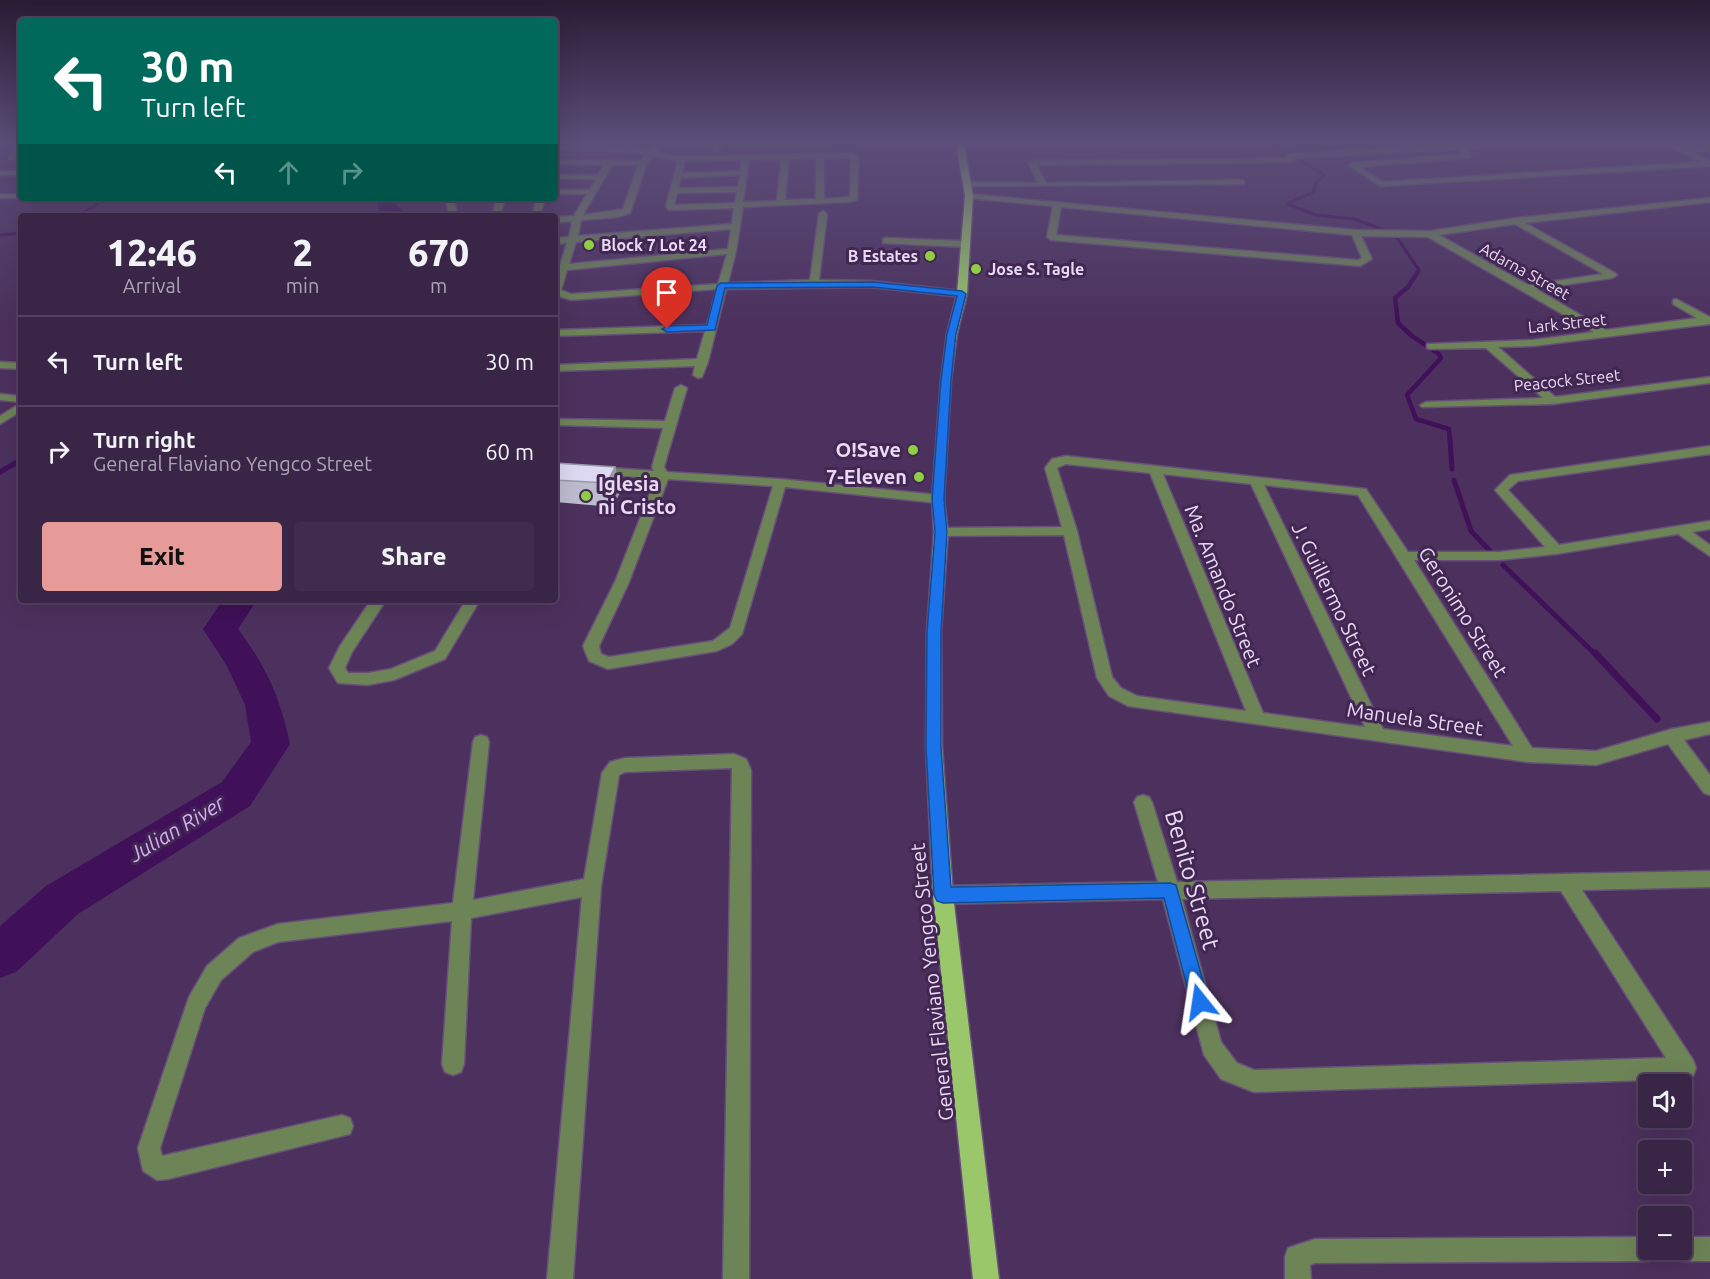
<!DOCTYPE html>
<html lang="en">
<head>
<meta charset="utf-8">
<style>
  body { margin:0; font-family:Ubuntu,sans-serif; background:#402d4d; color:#f1f3f6; height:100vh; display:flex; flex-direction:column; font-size:22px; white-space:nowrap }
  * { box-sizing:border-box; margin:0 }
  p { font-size:20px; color:#aba5b3 }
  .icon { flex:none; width:33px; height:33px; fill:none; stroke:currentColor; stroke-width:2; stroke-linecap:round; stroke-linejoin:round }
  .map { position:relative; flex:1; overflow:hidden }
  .sheet { position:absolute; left:18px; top:213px; width:540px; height:390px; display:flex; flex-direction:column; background:#392546; border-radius:6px; box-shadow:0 6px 24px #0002,0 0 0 2px #53425f }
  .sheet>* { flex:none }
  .guide { position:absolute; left:18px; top:18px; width:540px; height:183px; border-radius:6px; box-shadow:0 6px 24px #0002,0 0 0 2px #53425f; background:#00695c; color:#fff; overflow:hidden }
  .controls { position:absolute; left:1638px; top:1074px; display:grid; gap:12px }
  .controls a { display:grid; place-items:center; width:54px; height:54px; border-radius:6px; background:#392546; box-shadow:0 6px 24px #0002,0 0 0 2px #53425f; font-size:30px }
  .pin { position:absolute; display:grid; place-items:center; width:51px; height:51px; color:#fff; margin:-62px -26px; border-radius:50% 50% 50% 0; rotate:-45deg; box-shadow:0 0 6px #0007 }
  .pin .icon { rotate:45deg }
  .me { position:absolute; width:66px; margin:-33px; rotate:345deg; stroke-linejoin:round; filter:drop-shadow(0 0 4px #0008) }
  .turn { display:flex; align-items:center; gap:21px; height:126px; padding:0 24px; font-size:27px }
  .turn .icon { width:78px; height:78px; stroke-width:2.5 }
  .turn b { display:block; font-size:42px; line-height:51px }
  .lanes { display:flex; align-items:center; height:57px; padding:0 24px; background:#0003; justify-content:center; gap:30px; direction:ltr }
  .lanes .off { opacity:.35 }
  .eta { display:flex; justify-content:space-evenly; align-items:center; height:102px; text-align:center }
  .eta b { font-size:36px; font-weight:800; line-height:42px }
  .cta { display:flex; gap:12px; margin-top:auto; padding:12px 24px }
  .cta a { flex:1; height:69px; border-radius:6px; background:#e69b98; color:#111; font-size:24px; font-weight:800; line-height:69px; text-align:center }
  .cta a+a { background:#402d4d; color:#f1f3f6 }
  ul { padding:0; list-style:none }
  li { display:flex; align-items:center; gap:18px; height:90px; padding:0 24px; border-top:2px solid #53425f }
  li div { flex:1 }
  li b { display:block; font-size:22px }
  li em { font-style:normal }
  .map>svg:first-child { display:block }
</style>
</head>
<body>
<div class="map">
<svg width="1710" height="1279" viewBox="0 0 1710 1279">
  <rect width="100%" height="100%" fill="#4c315e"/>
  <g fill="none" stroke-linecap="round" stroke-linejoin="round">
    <!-- stream-far3 -->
    <path stroke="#401059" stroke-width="3" d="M1271,143L1290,155
      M1295,157L1324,175L1316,183L1313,192L1287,204L1316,215L1354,219L1387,231L1398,239L1419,270L1416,274
      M77,216L99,203
      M0,235L21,233"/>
    <!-- stream-far2 -->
    <path stroke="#401059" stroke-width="4.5" d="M1417,273L1408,287L1395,298L1398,323L1412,336L1439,354L1441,358L1407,395L1416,419L1449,429L1450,441"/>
    <!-- stream-far1 -->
    <path stroke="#401059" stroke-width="5" d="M1450,439L1452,469
      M0,472L21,460
      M1454,480L1471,531L1490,551
      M1503,565L1596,655"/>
    <!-- stream -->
    <path stroke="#401059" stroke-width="7" d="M1595,653L1657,719"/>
    <!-- river -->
    <path fill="#401059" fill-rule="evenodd" d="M376,198H394L398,207L408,216H385L379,210Z
      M223,600H257L238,629C267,668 280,697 290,744L250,806L78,914L16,972L0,978V926L46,886L222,782L251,742L245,705L227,666L203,629Z"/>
    <!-- minor casing -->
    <g stroke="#684f79" stroke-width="3">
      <path id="minor" d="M0,143H5L0,146Z
        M656,143H663L656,153L682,157L852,153L859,157L857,200L849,202L743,207L736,251L728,283L810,280L819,214L823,211L827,214L819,280L871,281L962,291L967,294L962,297L871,287L726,289L708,362L702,377L698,378L693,375L695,366L555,371V365L697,359L705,331L555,336V330L707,325L717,289L571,300L555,295V279L558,270L555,271V265H560L567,243L555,244V238L569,237L572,221L555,223V217L574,216L587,194H555V190H590L596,179H555V175H598L604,165L555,164V160L641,161L646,155L620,151L555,150V146L620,147L649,151ZM653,156L678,161L666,206L669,210L734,208L732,224L578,236L581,220L618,217L630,213L647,163ZM816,158V199L785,200L789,159ZM824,158H851L850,197L824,199ZM781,159L777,201L743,202L749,160ZM742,160L740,171L682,173L685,161ZM612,165H638L623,209L583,215ZM740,175L738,187L678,188L681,178ZM737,192L735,203L674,205L677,193ZM731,229L728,249L569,264L576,242ZM727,254L718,284L571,294L561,290L567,270Z
        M716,143H724L717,152L713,150Z
        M1091,143H1224L1221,145H1094Z
        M1529,143L1465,149L1472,156L1468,158L1360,167L1382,182L1701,162L1663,143H1672L1683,148L1710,146V150L1691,152L1710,161V166L1380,186L1348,165L1352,163L1462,154L1458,149L1295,158V161L1288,162L1037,165L1046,183L1244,180V184H1241L968,186L964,184L968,182L1038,183L1028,163L1032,161L1287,158L1286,156L1290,154L1459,144Z
        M18,150H21V159H9V155Z
        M0,171H21V175H0Z
        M0,194L21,195V198H24H0Z
        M969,194L1355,230L1430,231L1516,218L1710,198V202L1525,223L1615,273L1617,275L1612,278L1536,289L1606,330L1697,318L1673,304V300L1676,299L1710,317V324L1533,346L1498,347L1555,397L1710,377V383L1553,404L1422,407L1420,405L1426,402L1543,398L1486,348L1431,349L1427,348V344L1533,340L1594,332L1428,237L1361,236L1372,259L1360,266L1051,240L1047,237L1053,206L966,198L965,196ZM1061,207L1352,235L1362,258L1358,260L1056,235ZM1515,224L1603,274L1528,285L1439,235Z
        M445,198H453L458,216H450Z
        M497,198H505L500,216H492Z
        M537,198H545L540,216H532Z
        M886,238L965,241L969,244L965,247L883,243V239Z
        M0,362L21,363V369L0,368Z
        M681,385L687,388L664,467L667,472L780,479L938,495L944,499L938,503L785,487L742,634L732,644L717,651L608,669L589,661L583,646L615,582L656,478L555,472V464L654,471L652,467L663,428L555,425V419L665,421L675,388ZM668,479L773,486L730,628L713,641L609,657L601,654L599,646L629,582Z
        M0,394L21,396V402L0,400Z
        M21,403V411L0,424V416Z
        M1710,446V454L1518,481L1508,490L1559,545L1710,521V529L1692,532L1710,545V556L1678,534L1556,554L1499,560H1414L1532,748L1596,751L1672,729L1710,722V734L1684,740L1710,775V795L1704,793L1668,744L1596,765L1527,762L1128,706L1109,696L1097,678L1064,535L941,536L934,532L941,528L1062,527L1045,468L1052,459L1066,456L1366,489L1408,552H1499L1545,547L1495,490L1510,475ZM1066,464L1150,473L1246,711L1137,696L1121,688L1112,677L1077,531L1057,468ZM1163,474L1251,484L1365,727L1263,713ZM1264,485L1358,495L1513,746L1383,729Z
        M371,600H386L352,652L345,668L348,673H368L391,669L435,651L466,600H480L445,659L394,680L368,685L338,683L329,668L340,646Z
        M481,735L487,737L489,742L473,900L584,879L602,773L610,762L625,758L734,754L746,759L751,770L749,1279H723L732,768L625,772L619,775L601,886L573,1279H547L582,897L471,918L464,1064L461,1072L453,1075L445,1072L442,1064L452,921L278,942L253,952L221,980L205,1008L160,1148L162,1156L342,1115L350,1118L353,1126L350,1134L168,1179L157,1180L143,1171L138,1148L189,997L207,966L239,938L278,924L453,903L473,742L475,737Z
        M1143,795L1149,797L1152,802L1177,882L1710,871V887L1582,890L1693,1060L1696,1068L1693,1076L1685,1079L1254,1092L1221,1079L1204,1055L1163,899L943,904L936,901L933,895L936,889L943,886L1158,882L1134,802L1137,797ZM1561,891L1666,1058L1254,1070L1237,1063L1221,1042L1182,899Z
        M1648,1237V1250H1660L1657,1258L1648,1261L1315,1263L1310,1265L1311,1279H1285V1257L1288,1248L1315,1239Z
        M1682,1237H1710V1261H1682L1673,1258L1670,1250H1682Z"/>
    </g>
    <!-- major casing -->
    <g stroke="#684f79" stroke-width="3">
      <path id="major" d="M956,143H964L973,196L967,294L957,334L951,380L944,499L948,532L941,632L942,747L953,895L999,1279H973L933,895L926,747L927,632L934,532L932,499L941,380L947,334L957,294L965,196Z"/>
    </g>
    <!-- minor -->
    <use href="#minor" fill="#6d8457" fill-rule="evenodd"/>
    <!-- major -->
    <use href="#major" fill="#99c769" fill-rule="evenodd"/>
  </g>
  <!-- wall -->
  <path fill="#bdbbce" d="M555,463L615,467L621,490L613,507L555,502Z"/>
  <!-- shaded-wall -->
  <path fill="#9a98a8" d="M615,467L621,490L613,507L607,483Z"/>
  <!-- building -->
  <path fill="#dcd9f0" stroke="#9a98a8" stroke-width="1.5" d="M555,463L615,467L607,483L555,480Z"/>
  <!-- sky -->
  <linearGradient id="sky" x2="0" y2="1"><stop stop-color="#2a1b34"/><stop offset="0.44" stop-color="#5b4e79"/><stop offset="1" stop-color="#5b4e79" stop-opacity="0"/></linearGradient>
  <rect width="1710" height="322" fill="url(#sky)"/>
  <!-- route -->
  <path fill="#1a73e8" stroke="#114b97" stroke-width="1.5" d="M873,282L962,291L966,294L956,334L951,380L944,499L947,532L941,632V747L951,887L1170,883L1176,885L1209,1002L1207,1009L1200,1011L1193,1009L1191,1002L1164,898L943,903L937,901L934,895L926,747L927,632L935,532L932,499L941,380L947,334L957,296L873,287L725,288L715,330L667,332L662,329L667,326L707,325L717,286L721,283Z"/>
  <!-- markers -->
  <g fill="#8fcd42" stroke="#412752" stroke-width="2">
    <circle cx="589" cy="245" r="6"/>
    <circle cx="930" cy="256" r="6"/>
    <circle cx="976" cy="269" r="6"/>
    <circle cx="913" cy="450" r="6"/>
    <circle cx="919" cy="477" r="6"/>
    <circle cx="586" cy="496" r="6"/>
  </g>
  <g text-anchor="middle" stroke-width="6" stroke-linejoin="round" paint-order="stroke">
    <!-- far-poi labels -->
    <g font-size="16" font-weight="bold" fill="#e9d9f5" stroke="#412752" text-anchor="start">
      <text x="601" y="251">Block 7 Lot 24</text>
      <text x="918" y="262" text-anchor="end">B Estates</text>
      <text x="988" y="275">Jose S. Tagle</text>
    </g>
    <!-- far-street labels -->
    <g font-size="16" fill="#e9d9f5" stroke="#412752">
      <text transform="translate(1525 271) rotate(29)" y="6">Adarna Street</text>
      <text transform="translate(1567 323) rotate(-6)" y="6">Lark Street</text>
      <text transform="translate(1567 380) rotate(-6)" y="6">Peacock Street</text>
    </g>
    <!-- poi labels -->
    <g font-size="20" font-weight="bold" fill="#e9d9f5" stroke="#412752" text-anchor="end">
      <text x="901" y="457">O!Save</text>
      <text x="907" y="484">7-Eleven</text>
      <text x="598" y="491" text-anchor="start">Iglesia<tspan x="598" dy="23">ni Cristo</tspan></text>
    </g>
    <!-- street labels -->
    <g font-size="20" fill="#e9d9f5" stroke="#412752">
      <text transform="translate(1223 586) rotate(68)" y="7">Ma. Amando Street</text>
      <text transform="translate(1334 599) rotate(64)" y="7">J. Guillermo Street</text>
      <text transform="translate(1463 612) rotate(58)" y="7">Geronimo Street</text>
      <text transform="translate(1415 719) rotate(8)" y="7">Manuela Street</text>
      <text transform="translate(932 982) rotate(-96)" y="7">General Flaviano Yengco Street</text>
    </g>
    <!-- water labels -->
    <g font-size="21" font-style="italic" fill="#d8adf7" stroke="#412752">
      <text transform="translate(177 829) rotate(-31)" y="7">Julian River</text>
    </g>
    <!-- near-street labels -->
    <g font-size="24" fill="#e9d9f5" stroke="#412752">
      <text transform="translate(1192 880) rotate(74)" y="8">Benito Street</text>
    </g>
  </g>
</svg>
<div class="controls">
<a><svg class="icon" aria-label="sound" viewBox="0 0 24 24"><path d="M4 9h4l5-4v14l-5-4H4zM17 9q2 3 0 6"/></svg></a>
<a>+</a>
<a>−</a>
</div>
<div class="pin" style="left:667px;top:329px;background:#d93025"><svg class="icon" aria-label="arrive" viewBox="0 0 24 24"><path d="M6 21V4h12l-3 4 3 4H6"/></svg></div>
<svg class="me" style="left:1200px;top:1002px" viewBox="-20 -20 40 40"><path d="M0-17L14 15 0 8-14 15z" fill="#1a73e8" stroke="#fff" stroke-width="4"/></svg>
<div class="guide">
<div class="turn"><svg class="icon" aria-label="left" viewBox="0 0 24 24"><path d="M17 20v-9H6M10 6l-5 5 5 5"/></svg><div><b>30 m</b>Turn left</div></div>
<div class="lanes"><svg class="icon" aria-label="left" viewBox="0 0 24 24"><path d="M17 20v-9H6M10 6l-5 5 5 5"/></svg><svg class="icon off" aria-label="ahead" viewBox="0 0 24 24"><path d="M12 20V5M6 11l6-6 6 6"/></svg><svg class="icon off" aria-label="right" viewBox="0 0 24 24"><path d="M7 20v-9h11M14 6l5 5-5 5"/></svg></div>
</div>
<section class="sheet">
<div class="eta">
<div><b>12:46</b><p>Arrival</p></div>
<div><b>2</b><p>min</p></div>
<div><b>670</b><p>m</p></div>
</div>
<ul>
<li><svg class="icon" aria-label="left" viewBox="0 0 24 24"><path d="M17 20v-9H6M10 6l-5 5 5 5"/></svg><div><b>Turn left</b></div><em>30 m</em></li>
<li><svg class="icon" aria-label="right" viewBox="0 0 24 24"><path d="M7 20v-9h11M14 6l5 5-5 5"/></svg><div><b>Turn right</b><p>General Flaviano Yengco Street</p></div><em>60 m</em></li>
</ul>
<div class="cta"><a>Exit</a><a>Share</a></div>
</section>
</div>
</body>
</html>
